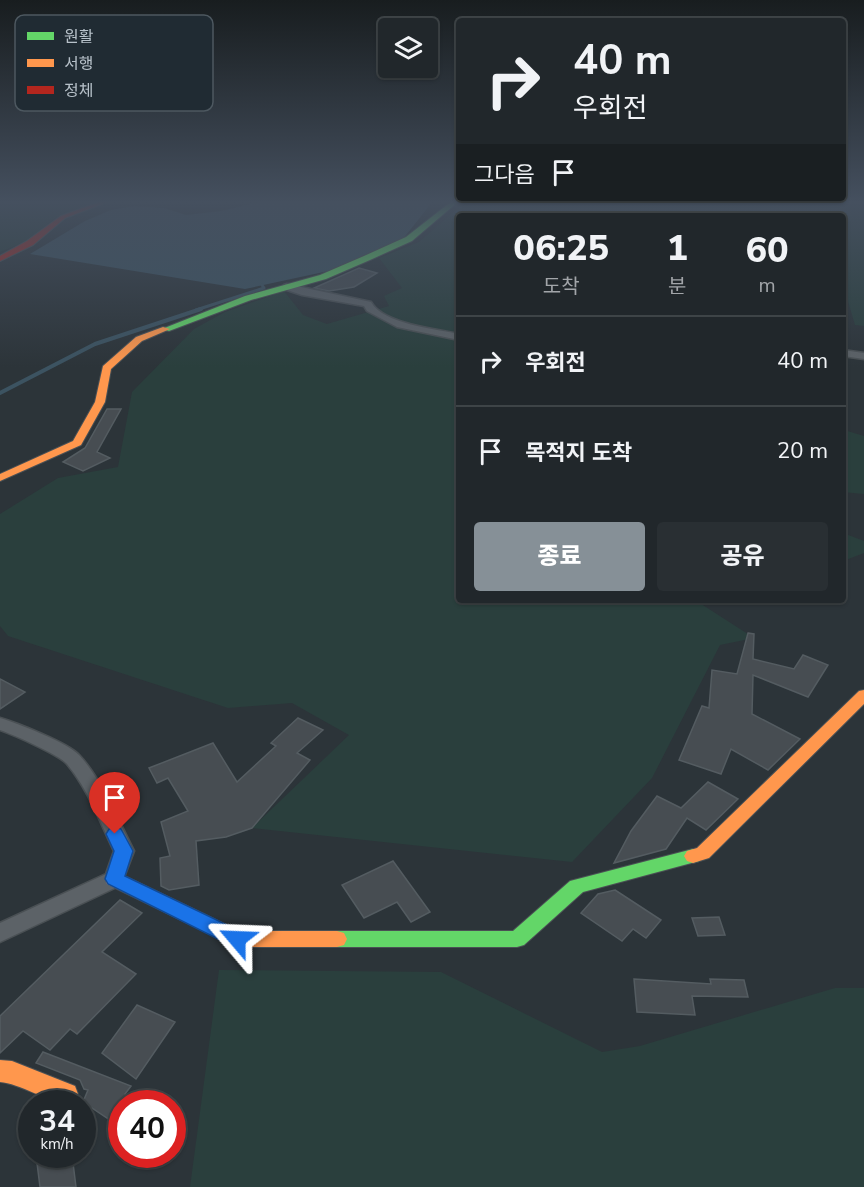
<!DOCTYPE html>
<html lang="ko">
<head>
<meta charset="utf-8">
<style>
  body { margin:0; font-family:"Nunito Sans","Noto Sans KR",sans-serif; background:#292f33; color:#f1f3f6; height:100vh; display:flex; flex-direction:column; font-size:22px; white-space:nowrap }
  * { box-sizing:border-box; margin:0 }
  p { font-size:20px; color:#a2a5a9 }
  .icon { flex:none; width:33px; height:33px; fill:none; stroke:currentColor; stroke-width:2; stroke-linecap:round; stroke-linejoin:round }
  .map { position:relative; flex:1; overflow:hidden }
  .sheet { position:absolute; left:456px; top:213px; width:390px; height:390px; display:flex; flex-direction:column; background:#21272b; border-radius:6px; box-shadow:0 2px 4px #0004,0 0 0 2px #3e4447 }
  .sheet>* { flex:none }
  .hud { position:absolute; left:456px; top:18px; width:390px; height:183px; border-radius:6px; box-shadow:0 2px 4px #0004,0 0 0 2px #3e4447; background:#21272b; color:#f1f3f6; overflow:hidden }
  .controls { position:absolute; left:378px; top:18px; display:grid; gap:12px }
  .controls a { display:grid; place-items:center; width:60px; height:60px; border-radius:6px; background:#21272b; box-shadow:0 2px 4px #0004,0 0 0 2px #3e4447; font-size:30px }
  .speed { position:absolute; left:18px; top:1090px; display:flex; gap:12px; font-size:30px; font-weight:700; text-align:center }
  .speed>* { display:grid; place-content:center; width:78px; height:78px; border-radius:50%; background:#21272b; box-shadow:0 2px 4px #0004,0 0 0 2px #3e4447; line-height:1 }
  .speed small { font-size:15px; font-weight:400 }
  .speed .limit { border:9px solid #d22; background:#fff; color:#111 }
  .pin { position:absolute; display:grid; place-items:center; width:51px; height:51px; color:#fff; margin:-62px -26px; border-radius:50% 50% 50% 0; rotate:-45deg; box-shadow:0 0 6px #0007 }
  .pin .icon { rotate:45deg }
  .me { position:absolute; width:66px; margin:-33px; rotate:296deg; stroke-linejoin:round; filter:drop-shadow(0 0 4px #0008) }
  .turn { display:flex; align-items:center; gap:21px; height:126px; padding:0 18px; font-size:27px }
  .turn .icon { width:78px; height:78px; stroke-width:2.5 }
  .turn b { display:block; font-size:42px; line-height:51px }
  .then { display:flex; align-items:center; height:57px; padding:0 18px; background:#0003; gap:12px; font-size:22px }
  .eta { display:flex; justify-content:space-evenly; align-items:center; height:102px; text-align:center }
  .eta b { font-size:36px; font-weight:800; line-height:42px }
  .primary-button { display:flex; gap:12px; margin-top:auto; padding:12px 18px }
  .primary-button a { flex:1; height:69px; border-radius:6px; background:#869097; color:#fff; font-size:24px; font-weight:800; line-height:69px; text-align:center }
  .primary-button a+a { background:#292f33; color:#f1f3f6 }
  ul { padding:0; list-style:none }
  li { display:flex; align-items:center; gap:18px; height:90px; padding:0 18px; border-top:2px solid #3e4447 }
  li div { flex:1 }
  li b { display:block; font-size:22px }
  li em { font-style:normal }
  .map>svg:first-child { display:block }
</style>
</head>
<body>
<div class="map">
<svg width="864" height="1187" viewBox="0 0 864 1187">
  <rect width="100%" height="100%" fill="#2c3439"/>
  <!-- green -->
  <path fill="#2a3f3d" d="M0,201H99L55,218L27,241L0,252Z
    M480,201H864V326L855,325L847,298L843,294V216H459V600H695L754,638L720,645L652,778L572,862L252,828L349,735L292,703L228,708L8,636L0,626V514L58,478L118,467L132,392L194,329L225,312L284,291L303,315L327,324L389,306L384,296L402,288L379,258L419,242L464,203Z
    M843,411L844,430L864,436V494L843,492Z
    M843,533L864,541V553L843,561Z
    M219,970L441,972L602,1052L640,1046L835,988H864V1187H190Z"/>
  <!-- water -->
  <path fill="#3c5361" d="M263,201H433L403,239L333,270L245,289L30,254L85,221L111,210L134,206L164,208L186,215L221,211Z"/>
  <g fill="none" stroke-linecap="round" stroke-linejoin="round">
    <!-- stream-far1 -->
    <path stroke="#3c5361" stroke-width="3" d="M196,310L264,288L262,285"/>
    <!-- stream -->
    <path stroke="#3c5361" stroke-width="4" d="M0,393L95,344L201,309"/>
  </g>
  <!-- building -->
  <path fill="#474d52" stroke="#545c61" stroke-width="1.5" d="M359,268L377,273L354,287L329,291L314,288Z
    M107,409H121L97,452L110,458L83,471L63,462L85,448Z
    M748,633L754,634L753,659L794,669L803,655L828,665L808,697L753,675L752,714L800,739L768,770L731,749L721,774L679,760L702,706L709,708L712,670L737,674Z
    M0,679L25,692L0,709Z
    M298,718L323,730L297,753L310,760L252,828L226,837L196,841L199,885L169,890L161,886L160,858L170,856L161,822L188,811L168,778L157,783L149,768L213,743L237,782L276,746L271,743Z
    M708,782L738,799L706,830L687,818L666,849L614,863L631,831L657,796L681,808Z
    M393,861L430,912L411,922L397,902L364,918L342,885Z
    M615,890L661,920L646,938L633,929L622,941L581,913L598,894Z
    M120,900L142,913L102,952L136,974L77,1034L70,1029L50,1050L23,1031L0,1053V1016Z
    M719,917L725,935L698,936L692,918Z
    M634,979L711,984L710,979L744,980L748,997L692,996L695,1015L637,1012Z
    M137,1005L175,1022L136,1079L102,1053Z
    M43,1052L131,1086L125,1094L141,1104H122V1128L83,1102L88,1090L84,1089L80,1080L36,1063Z
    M36,1155H72L76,1187H40Z"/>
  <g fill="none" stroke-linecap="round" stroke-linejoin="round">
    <!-- street casing -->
    <g stroke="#4a5054" stroke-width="3">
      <path id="street" d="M287,284L371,302C383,324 436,329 459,334V340L397,327L367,311L364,306L302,295L284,289V285Z
        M843,350L864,353V359L843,356Z
        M0,718C17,723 68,743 79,755C101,778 119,822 134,851L121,885L0,942V923L106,874L114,851C100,822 88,789 67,764C58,754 14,735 0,730Z"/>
    </g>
    <!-- fast casing -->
    <g stroke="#4a5054" stroke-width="2">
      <path id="fast" d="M452,201H459L412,241L370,260L326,279L251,300L169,331L162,329L245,296L320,275L364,256L406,237Z
        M693,849L699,851L702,856L699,861L583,892L524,945L517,947H337L330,945L327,939L330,933L337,931H513L570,881Z"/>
    </g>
    <!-- slow casing -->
    <g stroke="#4a5054" stroke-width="2">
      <path id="slow" d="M163,327L170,329L142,341L111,369L105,402L81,445L0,481V474L73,441L95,402L103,366L136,337Z
        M864,690V704L709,858L693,863L687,861L684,856L687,851L697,848L859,691Z
        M114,871L239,931H337L344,933L347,939L344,945L337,947H237L107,884L105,879L107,874Z
        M0,1060L12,1061L75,1086L78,1094L75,1102C58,1109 21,1083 0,1082Z"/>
    </g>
    <!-- jam casing -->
    <g stroke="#4a5054" stroke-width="2">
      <path id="jam" d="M102,201H110L65,218L33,245L0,261V256L27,241L61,216Z"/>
    </g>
    <!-- street -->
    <use href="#street" fill="#5c6267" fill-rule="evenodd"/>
    <!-- fast -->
    <use href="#fast" fill="#63d668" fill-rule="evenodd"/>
    <!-- slow -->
    <use href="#slow" fill="#ff974d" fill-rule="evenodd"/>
    <!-- jam -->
    <use href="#jam" fill="#b3261e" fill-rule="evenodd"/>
  </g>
  <!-- sky -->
  <linearGradient id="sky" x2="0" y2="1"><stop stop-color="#181d1f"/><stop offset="0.55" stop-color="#45505f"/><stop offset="1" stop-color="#45505f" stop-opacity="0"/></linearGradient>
  <rect width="864" height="367" fill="url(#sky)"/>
  <!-- route -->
  <path fill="#1a73e8" stroke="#114b97" stroke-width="1.5" d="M115,827L121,829L133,851L125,876L244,933L247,939L244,945L237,948L230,945L108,884L105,879L114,851L106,834L109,829Z"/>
  <!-- legend -->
  <rect x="15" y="15" width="198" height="96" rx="9" fill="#202b33" stroke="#4d5860" stroke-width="1.5"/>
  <rect x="27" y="32" width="27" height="8" fill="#63d668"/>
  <rect x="27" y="59" width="27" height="8" fill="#ff974d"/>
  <rect x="27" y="86" width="27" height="8" fill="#b3261e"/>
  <g font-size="16" fill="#b7c1c9">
    <text x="64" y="42">원활</text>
    <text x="64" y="69">서행</text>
    <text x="64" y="96">정체</text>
  </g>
</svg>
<div class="controls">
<a><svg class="icon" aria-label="layers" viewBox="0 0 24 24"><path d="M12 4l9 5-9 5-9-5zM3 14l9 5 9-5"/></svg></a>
</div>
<div class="speed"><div>34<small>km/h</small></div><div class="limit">40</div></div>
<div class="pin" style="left:115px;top:834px;background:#d93025"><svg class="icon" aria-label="arrive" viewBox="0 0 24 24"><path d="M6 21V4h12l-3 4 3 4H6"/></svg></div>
<svg class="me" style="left:237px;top:939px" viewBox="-20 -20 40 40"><path d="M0-17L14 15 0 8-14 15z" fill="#1a73e8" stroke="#fff" stroke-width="4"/></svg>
<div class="hud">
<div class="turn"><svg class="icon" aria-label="right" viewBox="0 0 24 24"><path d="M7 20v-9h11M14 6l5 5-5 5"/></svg><div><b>40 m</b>우회전</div></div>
<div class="then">그다음<svg class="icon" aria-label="arrive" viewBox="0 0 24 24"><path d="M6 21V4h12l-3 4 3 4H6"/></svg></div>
</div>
<section class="sheet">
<div class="eta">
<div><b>06:25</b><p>도착</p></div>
<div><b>1</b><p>분</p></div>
<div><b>60</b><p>m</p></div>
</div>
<ul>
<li><svg class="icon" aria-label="right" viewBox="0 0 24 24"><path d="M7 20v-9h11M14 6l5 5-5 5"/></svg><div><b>우회전</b></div><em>40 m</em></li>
<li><svg class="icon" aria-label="arrive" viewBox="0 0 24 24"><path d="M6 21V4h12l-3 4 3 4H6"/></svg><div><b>목적지 도착</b></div><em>20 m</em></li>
</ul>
<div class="primary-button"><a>종료</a><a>공유</a></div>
</section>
</div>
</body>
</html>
